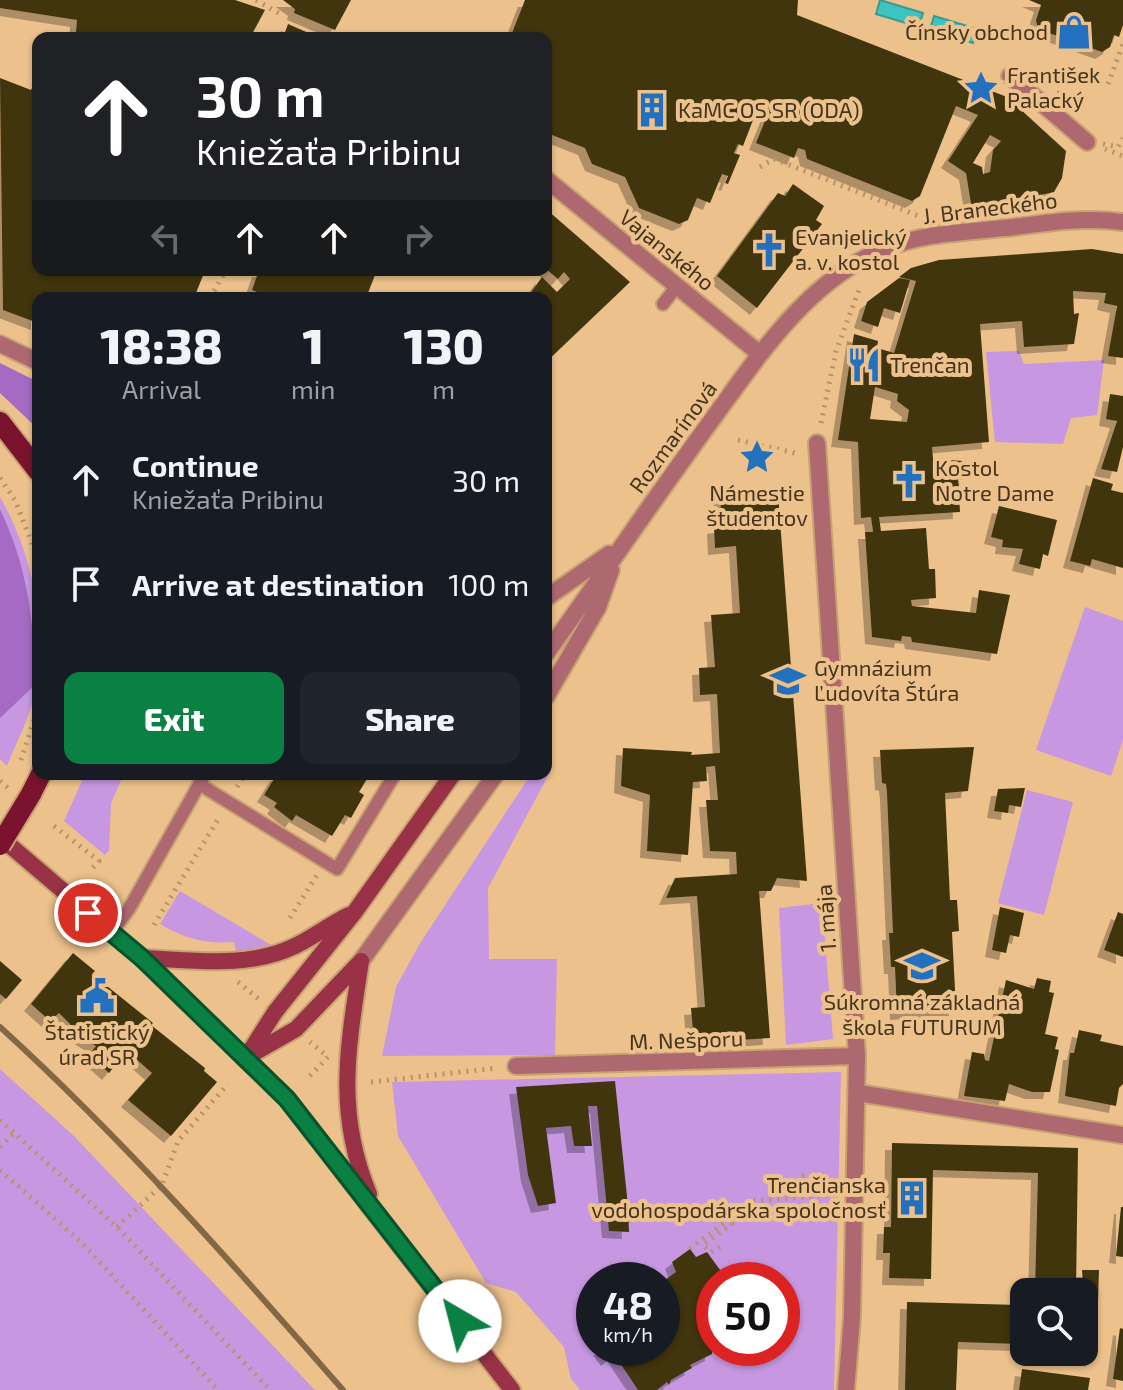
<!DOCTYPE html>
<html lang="en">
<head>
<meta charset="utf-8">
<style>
  body { margin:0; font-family:"Exo 2",sans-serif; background:#20242c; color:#f1f3f6; height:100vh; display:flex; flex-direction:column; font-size:30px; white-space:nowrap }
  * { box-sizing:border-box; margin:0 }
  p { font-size:26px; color:#9ea1a6 }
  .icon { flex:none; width:44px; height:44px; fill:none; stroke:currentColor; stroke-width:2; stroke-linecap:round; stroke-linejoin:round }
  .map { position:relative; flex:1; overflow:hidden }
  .side { position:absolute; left:32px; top:292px; width:520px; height:488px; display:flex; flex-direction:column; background:#171b24; border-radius:16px; box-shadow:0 2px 6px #0004 }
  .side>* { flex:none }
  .top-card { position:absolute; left:32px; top:32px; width:520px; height:244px; border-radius:16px; box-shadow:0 2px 6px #0004; background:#202124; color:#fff; overflow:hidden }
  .buttons { position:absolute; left:1010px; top:1278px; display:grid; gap:16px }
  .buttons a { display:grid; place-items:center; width:88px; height:88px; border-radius:16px; background:#171b24; box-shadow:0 2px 6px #0004; font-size:40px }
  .speed { position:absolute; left:576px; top:1262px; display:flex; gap:16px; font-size:40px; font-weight:700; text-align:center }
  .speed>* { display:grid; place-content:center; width:104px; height:104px; border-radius:50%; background:#171b24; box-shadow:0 2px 6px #0004; line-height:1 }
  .speed small { font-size:20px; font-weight:400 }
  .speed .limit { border:12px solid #d22; background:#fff; color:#111 }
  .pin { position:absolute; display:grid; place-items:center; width:68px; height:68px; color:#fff; margin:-34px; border:4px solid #fff; border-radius:50%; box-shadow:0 2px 8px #0007 }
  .me { position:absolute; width:88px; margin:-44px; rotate:323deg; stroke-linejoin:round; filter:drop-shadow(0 0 6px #0008) }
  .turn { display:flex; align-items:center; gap:28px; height:168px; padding:0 32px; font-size:36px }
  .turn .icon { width:104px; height:104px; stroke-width:2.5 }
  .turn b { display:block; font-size:56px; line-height:68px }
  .lanes { display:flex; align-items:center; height:76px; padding:0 32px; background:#0003; justify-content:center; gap:40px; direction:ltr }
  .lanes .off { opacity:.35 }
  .eta { display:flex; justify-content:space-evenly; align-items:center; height:136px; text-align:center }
  .eta b { font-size:48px; font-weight:800; line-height:56px }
  .button { display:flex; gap:16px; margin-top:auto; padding:16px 32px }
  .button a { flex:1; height:92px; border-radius:16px; background:#0b8043; color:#fff; font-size:32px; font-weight:800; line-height:92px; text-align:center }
  .button a+a { background:#20242c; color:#f1f3f6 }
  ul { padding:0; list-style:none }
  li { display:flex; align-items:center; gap:24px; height:104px; padding:0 32px }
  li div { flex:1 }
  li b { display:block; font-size:30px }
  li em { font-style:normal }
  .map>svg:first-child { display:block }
</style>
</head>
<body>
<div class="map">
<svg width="1123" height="1390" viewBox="0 0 1123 1390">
  <defs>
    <filter id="shadow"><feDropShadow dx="-7" dy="7" stdDeviation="0" flood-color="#0004"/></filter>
  </defs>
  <rect width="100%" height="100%" fill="#ecc18b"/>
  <!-- green -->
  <path fill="#c798e1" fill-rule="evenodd" d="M1019,351L1024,364L1104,360L1097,415L1071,418L1063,444L995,442L986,352Z
    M0,497C34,556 47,628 34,696C29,719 16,743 7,766L0,759Z
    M1085,607L1123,621V740L1111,776L1036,750Z
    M546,772L549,774L488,888L489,959H557L555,1055L382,1056L396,987L419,945L531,774Z
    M85,774H124L111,803L109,850L105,855L64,821Z
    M1027,790L1073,802L1044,915L998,903Z
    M180,891L271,945L236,952L234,942C205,944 185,939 160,924Z
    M822,903L833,1039L786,1045L779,908Z
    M0,1069L74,1136L315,1390H0Z
    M841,1072L834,1390H580L571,1379L564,1347L516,1292L486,1283L398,1136L392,1082ZM594,1280H662V1348H594ZM714,1280H782V1348H714Z"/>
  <!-- forest -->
  <path fill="#a56bc4" d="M0,363L38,382V429L0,393Z
    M0,509C28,569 34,619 35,685L0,718Z"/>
  <!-- water -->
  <path fill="#3bc4c1" stroke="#3e9990" stroke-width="2" d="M880,0L923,13L919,27L876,14Z
    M934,16L977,29L973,43L930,30Z"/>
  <!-- building -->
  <path fill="#413610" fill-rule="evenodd" filter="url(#shadow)" d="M0,0H235L265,10L250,38H160L137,33L76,32L77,20L0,8Z
    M283,0H351L335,30L294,13L295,9Z
    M525,0H798L797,15L1007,97L1066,151L1062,178L1054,192L972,210L966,173L948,161L978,115L956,106L920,196L912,201L807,159L805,150L798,148L794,158L756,143L771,106L760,102L743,146L738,144L734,153L740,155L728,184L725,183L728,176L722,174L710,203L697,198L688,220L679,224L639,208L625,177L592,164L585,148L552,135L546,122V38H510ZM990,135L1001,141L993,150L990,172L983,174L982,167L973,163Z
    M1029,0H1123V25L1119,37L1114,35L1110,47L1102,52L1038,29L1036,20L1041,5Z
    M288,24L320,38H283Z
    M0,78L31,90L34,84L38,85V270H197L204,273L194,298H38V323L3,310Z
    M793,184L824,206L816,220L822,224L757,308L717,276L778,193L785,196Z
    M546,209L630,282L546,362V298H527L542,277L557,292L570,279L564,272L558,279L546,269Z
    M1092,249L1123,254V358L1108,356L1117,306L1104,303L1106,293L1073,291L1074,314L1079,313L1074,344L1024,347L1022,321L980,324L989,442L932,447L933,459L963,461L958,465L959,476L966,480L958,479L959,487H968V492L959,493L960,512L879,517L881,531L926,528L929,569H935L936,598L911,600L912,606L976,613L979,590L1010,595L997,654L912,642L911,637L902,636L901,641L872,637L865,532H873L871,517L861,518L858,442L838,440L854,334L878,341L877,348L894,353L916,281L899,277L911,268L939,260ZM875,387L898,394L897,401L909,410L907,422L870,419Z
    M259,270H377L366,298H272L252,290Z
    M899,278L910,280L900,313L884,308L878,327L861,321L867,302Z
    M1110,394L1123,396V447L1117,472L1101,469L1117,421L1106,419Z
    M1093,478L1113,484L1111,490L1123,493V568L1092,559L1090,566L1070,561Z
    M778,493L807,881L777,878L771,891H759L770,1038L694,1043L691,1008L705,1007L697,896L666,898L675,878L737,874L736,852L710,851L706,800H718L715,766L706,767L707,781L693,782L688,855L647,851L650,795L621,786L623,748L692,752L691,755L720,753L717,694L700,695L699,668L715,667L711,615L740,613L736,546L715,548L714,527L722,526L720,495Z
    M999,506L1057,520L1048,556L1043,554L1040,569L1019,564L1023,549L1002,547L1003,540L991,537Z
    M974,747L968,791L945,793L950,900H957L959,931L952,932L956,1009L897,1013L895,967H891L889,933H893L887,793L886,784L882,783L880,750Z
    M277,774H370L359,792L364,795L351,818L345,815L332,836L296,815L292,821L274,807L277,803L264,795Z
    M1025,788L1021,807L1009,805L1008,813L994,811L998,789Z
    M1000,907L1024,913L1019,937L1010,935L1006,953L992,950Z
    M1118,912L1123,914V957L1104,950Z
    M73,953L95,971L92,974L153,1023L151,1025L205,1068L204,1071L217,1082L171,1136L128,1100L152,1073L127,1051L109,1073L89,1055L96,1046L70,1030V1024L59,1013L50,1021L31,1004Z
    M0,961L22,980L6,999L0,994Z
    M1037,978L1051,981L1049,992L1054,993L1045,1034L1058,1037L1055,1049L1059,1050L1050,1092H1032L1009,1084L1005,1101L964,1096L972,1052L984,1054L985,1060L989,1061L1006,980L1034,989Z
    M1079,1030L1102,1035L1100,1041L1123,1046V1084L1119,1088L1116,1106L1065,1096L1070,1053H1074Z
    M615,1081L628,1206L629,1232L609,1231L597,1106H588L592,1146H574L571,1126L546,1128L556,1203L538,1206L528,1175L516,1087Z
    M892,1143L1078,1148L1076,1292H1035L1038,1173L933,1170L931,1279L889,1278L890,1253H883L884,1227H891Z
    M1121,1207H1123V1257L1116,1256Z
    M690,1249L696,1257L707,1252L723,1274L717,1277L719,1280H714L712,1354L690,1365L692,1368L671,1380L669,1385L667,1382L657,1390H638L614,1354L608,1359L600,1348H662V1282L676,1272L672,1262Z
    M1082,1270H1099L1098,1301L1084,1300Z
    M907,1302L1020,1305L1019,1344L958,1342L956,1390H905Z
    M1120,1328L1123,1329V1381L1113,1379Z
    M1022,1369L1090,1378L1088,1390H1019Z"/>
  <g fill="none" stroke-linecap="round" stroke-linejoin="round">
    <!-- service casing -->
    <g stroke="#c7a273" stroke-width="16">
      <path id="service" d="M663,304L676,287
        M199,784L337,869L395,774
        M111,933L129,909L205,774"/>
    </g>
    <!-- pedestrian casing -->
    <g stroke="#c7a273" stroke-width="20">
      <path id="pedestrian" d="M1010,76L1087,142
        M817,443L857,1056"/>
    </g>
    <!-- minor casing -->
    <g stroke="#c7a273" stroke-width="20">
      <path id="minor" d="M546,179L760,354
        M0,344L38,362
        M546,598L609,554
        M546,654C599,580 650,505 703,432C753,365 803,282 884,249C925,232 971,232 1014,227C1050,222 1087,217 1123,222
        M546,697L598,607L611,570
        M361,961L496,774
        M516,1066L857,1056L852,1317L846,1390
        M858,1093L1123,1135"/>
    </g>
    <!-- secondary casing -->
    <g stroke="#c7a273" stroke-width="20">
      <path id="secondary" d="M0,837L142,958L287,1099L512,1390
        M142,958C194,960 247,969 295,946C314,937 330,924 349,915
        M361,961C348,1047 335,1111 369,1194
        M247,1057L296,1029L361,961
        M245,1059L275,1012L354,913L453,774"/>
    </g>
    <!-- primary casing -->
    <g stroke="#c7a273" stroke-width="24">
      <path id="primary" d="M0,422L38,471
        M31,794L41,774"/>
    </g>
    <!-- path -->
    <path stroke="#b79468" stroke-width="5" stroke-dasharray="2 6" stroke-linecap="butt" d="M256,0L280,14
      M1108,84L1123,44
      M1059,93L1068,63
      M1103,144L1118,147L1123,138
      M1105,149L1123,156
      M760,167L774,159L921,217
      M210,298L226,270
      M821,423L836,351L860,287
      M738,440L799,454
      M0,478L15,500L38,559
      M21,760L38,708
      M0,781L8,788
      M237,787L245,774
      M54,826L99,861L89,872
      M290,918L317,875
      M154,925L220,816
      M238,982L261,1001
      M310,1076L328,1057L310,1042
      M371,1082L497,1068
      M0,1120L117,1227L270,1390
      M0,1147L15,1132
      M0,1170L81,1242L218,1390
      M793,1198L802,1176L812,1175
      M117,1227L162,1185L178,1141L228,1084
      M720,1247L711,1252L703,1245L732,1224L729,1220
      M690,1249L751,1201L834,1195"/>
    <!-- service -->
    <use href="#service" stroke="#ae6870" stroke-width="12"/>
    <!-- pedestrian -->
    <use href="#pedestrian" stroke="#ae6870" stroke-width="16"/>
    <!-- minor -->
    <use href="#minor" stroke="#ae6870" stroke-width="16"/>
    <!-- secondary -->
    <use href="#secondary" stroke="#993246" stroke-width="16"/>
    <!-- primary -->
    <use href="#primary" stroke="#7b132e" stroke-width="20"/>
    <!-- rail -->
    <path stroke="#836846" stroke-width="6" d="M0,1027C124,1140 233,1264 343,1390"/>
    <!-- primary-bridge casing -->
    <g stroke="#c7a273" stroke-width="24" stroke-linecap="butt">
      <path id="primary-bridge" d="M0,845L31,794"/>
    </g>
    <!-- primary-bridge -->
    <use href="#primary-bridge" stroke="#7b132e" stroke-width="20"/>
  </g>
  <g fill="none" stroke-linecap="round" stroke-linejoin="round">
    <!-- route casing -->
    <g stroke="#07532c" stroke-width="20">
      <path id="route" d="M88,913L142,958L287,1099L460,1321"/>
    </g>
    <!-- route -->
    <use href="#route" stroke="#0b8043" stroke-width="14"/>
  </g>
  <!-- icons -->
  <defs>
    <g id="shop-bare" transform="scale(2.76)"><path d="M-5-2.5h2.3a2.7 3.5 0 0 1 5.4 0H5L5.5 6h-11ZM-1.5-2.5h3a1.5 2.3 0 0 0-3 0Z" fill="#2370bf" stroke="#ecc18b" stroke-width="2.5" paint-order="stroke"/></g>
    <g id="sight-bare" transform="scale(2.76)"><path d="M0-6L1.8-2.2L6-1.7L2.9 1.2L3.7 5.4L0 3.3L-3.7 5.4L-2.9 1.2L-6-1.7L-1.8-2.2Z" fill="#2370bf" stroke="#ecc18b" stroke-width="2.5" paint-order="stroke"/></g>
    <g id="building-bare" transform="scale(2.76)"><path d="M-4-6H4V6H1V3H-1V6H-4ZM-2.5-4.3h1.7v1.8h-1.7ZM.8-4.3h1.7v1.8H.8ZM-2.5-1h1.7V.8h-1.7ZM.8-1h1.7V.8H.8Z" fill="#2370bf" stroke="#ecc18b" stroke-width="2.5" paint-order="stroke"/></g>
    <g id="church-bare" transform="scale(2.76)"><path d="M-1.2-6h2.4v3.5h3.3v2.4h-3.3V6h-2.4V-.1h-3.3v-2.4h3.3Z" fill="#2370bf" stroke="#ecc18b" stroke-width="2.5" paint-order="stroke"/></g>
    <g id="restaurant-bare" transform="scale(2.76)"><path d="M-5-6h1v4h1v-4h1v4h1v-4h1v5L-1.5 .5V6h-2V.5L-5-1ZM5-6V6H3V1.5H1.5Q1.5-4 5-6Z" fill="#2370bf" stroke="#ecc18b" stroke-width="2.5" paint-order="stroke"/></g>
    <g id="school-bare" transform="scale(2.76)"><path d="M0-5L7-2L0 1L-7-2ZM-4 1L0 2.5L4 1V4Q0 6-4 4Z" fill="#2370bf" stroke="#ecc18b" stroke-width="2.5" paint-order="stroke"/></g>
    <g id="civic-bare" transform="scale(2.76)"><path d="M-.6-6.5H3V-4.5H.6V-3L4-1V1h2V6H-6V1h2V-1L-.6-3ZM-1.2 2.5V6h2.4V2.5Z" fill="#2370bf" stroke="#ecc18b" stroke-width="2.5" paint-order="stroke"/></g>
  </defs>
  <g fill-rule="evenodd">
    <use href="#shop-bare" x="1074" y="32"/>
    <use href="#sight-bare" x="981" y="88"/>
    <use href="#building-bare" x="652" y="110"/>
    <use href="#church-bare" x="769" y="250"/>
    <use href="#restaurant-bare" x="864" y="365"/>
    <use href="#sight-bare" x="757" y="457"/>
    <use href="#church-bare" x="909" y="481"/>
    <use href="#school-bare" x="788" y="681"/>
    <use href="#school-bare" x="922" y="966"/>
    <use href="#civic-bare" x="97" y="996"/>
    <use href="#building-bare" x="912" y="1198"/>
  </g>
  <g text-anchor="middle" stroke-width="8" stroke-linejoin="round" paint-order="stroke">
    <!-- poi labels -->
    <g font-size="22" fill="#45341e" stroke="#ecc18b" text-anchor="start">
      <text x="1048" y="40" text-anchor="end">Čínsky obchod</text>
      <text x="1007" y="83">František<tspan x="1007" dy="25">Palacký</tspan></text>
      <text x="678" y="118">KaMC OS SR (ODA)</text>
      <text x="795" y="245">Evanjelický<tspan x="795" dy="25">a. v. kostol</tspan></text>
      <text x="890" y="373">Trenčan</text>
      <text x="935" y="476">Kostol<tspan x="935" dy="25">Notre Dame</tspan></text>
      <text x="757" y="501" text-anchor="middle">Námestie<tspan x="757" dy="25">študentov</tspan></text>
      <text x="814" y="676">Gymnázium<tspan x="814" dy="25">Ľudovíta Štúra</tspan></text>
      <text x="922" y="1010" text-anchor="middle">Súkromná základná<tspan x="922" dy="25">škola FUTURUM</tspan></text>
      <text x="97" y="1040" text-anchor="middle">Štatistický<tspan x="97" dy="25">úrad SR</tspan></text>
      <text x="886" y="1193" text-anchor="end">Trenčianska<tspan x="886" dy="25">vodohospodárska spoločnosť</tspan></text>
    </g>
    <!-- street labels -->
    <g font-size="22" fill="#45341e" stroke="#ecc18b">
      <text transform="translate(990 208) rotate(-7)" y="8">J. Braneckého</text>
      <text transform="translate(667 250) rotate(39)" y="8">Vajanského</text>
      <text transform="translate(673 437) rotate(-54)" y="8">Rozmarínová</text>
      <text transform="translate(826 918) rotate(-94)" y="8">1. mája</text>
      <text transform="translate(686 1040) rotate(-2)" y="8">M. Nešporu</text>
    </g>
  </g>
</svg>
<div class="buttons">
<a><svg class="icon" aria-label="search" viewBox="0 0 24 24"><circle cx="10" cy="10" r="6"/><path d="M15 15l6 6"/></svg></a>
</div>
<div class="speed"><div>48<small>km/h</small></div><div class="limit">50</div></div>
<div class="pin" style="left:88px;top:913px;background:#d93025"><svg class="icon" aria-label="arrive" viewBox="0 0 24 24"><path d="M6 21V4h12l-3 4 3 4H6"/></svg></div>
<svg class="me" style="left:460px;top:1321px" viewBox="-20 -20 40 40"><circle r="19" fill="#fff"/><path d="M0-13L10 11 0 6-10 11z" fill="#0b8043"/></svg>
<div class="top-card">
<div class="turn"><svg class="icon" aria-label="ahead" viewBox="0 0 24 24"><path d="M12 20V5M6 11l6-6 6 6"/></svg><div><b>30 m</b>Kniežaťa Pribinu</div></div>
<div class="lanes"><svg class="icon off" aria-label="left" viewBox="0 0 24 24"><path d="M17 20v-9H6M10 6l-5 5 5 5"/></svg><svg class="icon" aria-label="ahead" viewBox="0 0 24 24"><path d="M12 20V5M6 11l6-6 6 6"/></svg><svg class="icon" aria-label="ahead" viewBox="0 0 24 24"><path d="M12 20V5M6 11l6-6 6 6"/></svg><svg class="icon off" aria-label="right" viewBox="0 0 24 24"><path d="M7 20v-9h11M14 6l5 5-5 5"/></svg></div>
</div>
<section class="side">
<div class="eta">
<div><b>18:38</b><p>Arrival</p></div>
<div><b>1</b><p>min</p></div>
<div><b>130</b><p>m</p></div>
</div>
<ul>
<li><svg class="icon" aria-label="ahead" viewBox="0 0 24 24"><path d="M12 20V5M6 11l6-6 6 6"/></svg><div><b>Continue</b><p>Kniežaťa Pribinu</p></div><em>30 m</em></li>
<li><svg class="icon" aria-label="arrive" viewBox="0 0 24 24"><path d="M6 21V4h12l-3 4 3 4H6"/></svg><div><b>Arrive at destination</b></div><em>100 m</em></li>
</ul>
<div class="button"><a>Exit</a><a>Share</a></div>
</section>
</div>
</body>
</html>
